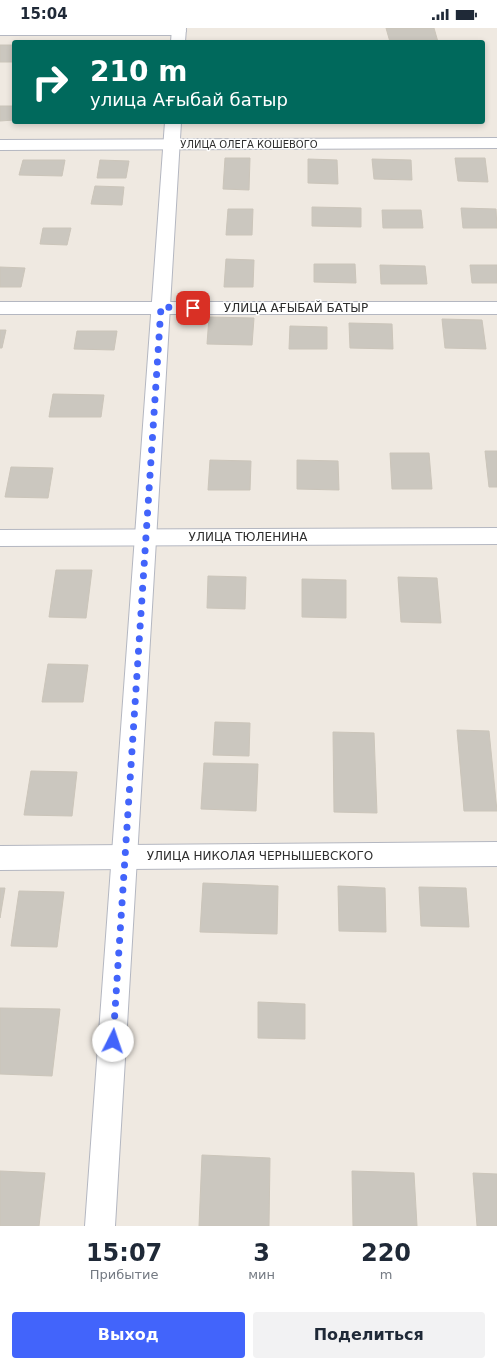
<!DOCTYPE html>
<html lang="ru">
<head>
<meta charset="utf-8">
<style>
  body { margin:0; font-family:"DejaVu Sans",sans-serif; background:#f2f2f3; color:#1f2937; height:100vh; display:flex; flex-direction:column; font-size:15px; white-space:nowrap }
  * { box-sizing:border-box; margin:0 }
  p { font-size:13px; color:#747a83 }
  .icon { flex:none; width:22px; height:22px; fill:none; stroke:currentColor; stroke-width:2; stroke-linecap:round; stroke-linejoin:round }
  .map { position:relative; height:1198px; overflow:hidden }
  .drawer { display:flex; flex-direction:column; background:#fff; flex:1 }
  .drawer>* { flex:none }
  .top-card { position:absolute; left:12px; top:12px; width:473px; height:84px; border-radius:4px; box-shadow:0 2px 6px #0003; background:#00695c; color:#fff; overflow:hidden }
  .pin { position:absolute; display:grid; place-items:center; width:34px; height:34px; color:#fff; margin:-17px; border-radius:8px; box-shadow:0 2px 6px #0006 }
  .me { position:absolute; width:44px; margin:-22px; rotate:4deg; stroke-linejoin:round; filter:drop-shadow(0 0 3px #0008) }
  .turn { display:flex; align-items:center; gap:14px; height:84px; padding:0 12px; font-size:18px }
  .turn .icon { width:52px; height:52px; stroke-width:2.5 }
  .turn b { display:block; font-size:28px; line-height:34px }
  .eta { display:flex; justify-content:space-evenly; align-items:center; height:68px; text-align:center }
  .eta b { font-size:24px; font-weight:800; line-height:28px }
  .primary-button { display:flex; gap:8px; margin-top:auto; padding:8px 12px }
  .primary-button a { flex:1; height:46px; border-radius:4px; background:#4264fb; color:#fff; font-size:16px; font-weight:800; line-height:46px; text-align:center }
  .primary-button a+a { background:#f2f2f3; color:#1f2937 }
  .status { display:flex; justify-content:space-between; align-items:center; height:28px; padding:0 20px; background:#fff; direction:ltr }
  .status svg { height:11px; fill:currentColor }
  .map>svg:first-child { display:block }
</style>
</head>
<body>
<div class="status"><b>15:04</b><svg viewBox="0 0 49 12"><path d="M0 12V9h3v3zM5 12V6h3v6zM10 12V3h3v9zM15 12V0h3v12zM26 1h20v11H26zM47 4h2v5h-2z"/></svg></div>
<div class="map">
<svg width="497" height="1198" viewBox="0 0 497 1198">
  <rect width="100%" height="100%" fill="#efe9e1"/>
  <!-- building -->
  <path fill="#cbc7bf" stroke="#cbc5ba" d="M386,0H434L438,14H390Z
    M0,17H14V34H0Z
    M0,78H14V92L0,93Z
    M225,130H250L249,162L223,161Z
    M455,130H485L488,154L458,153Z
    M308,131L337,132L338,156L308,155Z
    M372,131L411,132L412,152L374,151Z
    M23,132H65L62,148L19,147Z
    M100,132L129,133L126,150H97Z
    M95,158L124,159L122,177L91,176Z
    M312,179L361,180V199L312,198Z
    M461,180L496,181L497,200H463Z
    M228,181H253L252,207H226Z
    M382,182H421L423,200H383Z
    M43,200H71L67,217L40,216Z
    M226,231L254,232L253,259H224Z
    M314,236H355L356,255L314,254Z
    M380,237L425,238L427,256H381Z
    M470,237H497V255H472Z
    M0,239L25,240L21,259H0Z
    M209,289L254,290L252,317L207,316Z
    M442,291L482,292L486,321L445,320Z
    M349,295L392,296L393,321L350,320Z
    M290,298L327,299V321H289Z
    M0,302H6L2,320H0Z
    M77,303H117L114,322L74,321Z
    M53,366L104,367L101,389H49Z
    M485,423H497V459H489Z
    M390,425H429L432,461H392Z
    M210,432L251,433L250,462H208Z
    M297,432L338,433L339,462L297,461Z
    M11,439L53,440L48,470L5,469Z
    M56,542H92L86,590L49,589Z
    M208,548L246,549L245,581L207,580Z
    M398,549L437,550L441,595L401,594Z
    M302,551L346,552V590L302,589Z
    M48,636L88,637L83,674H42Z
    M215,694L250,695L249,728L213,727Z
    M457,702L489,703L497,783H464Z
    M333,704L374,705L377,785L334,784Z
    M204,735L258,736L256,783L201,781Z
    M31,743L77,744L72,788L24,787Z
    M203,855L278,858L277,906L200,904Z
    M338,858L385,860L386,904L339,903Z
    M419,859L466,860L469,899L421,898Z
    M0,860H5L0,890Z
    M19,863L64,864L57,919L11,918Z
    M258,974L305,976V1011L258,1010Z
    M0,980L60,981L52,1048L0,1046Z
    M202,1127L270,1130L269,1198H199Z
    M0,1143L45,1145L39,1198H0Z
    M352,1143L414,1145L417,1198H353Z
    M473,1145L497,1146V1198H477Z"/>
  <g fill="none" stroke-linecap="round" stroke-linejoin="round">
    <!-- minor casing -->
    <g stroke="#b4b7c1" stroke-width="2">
      <path id="minor" d="M0,0H184L186,3L184,6L179,7H0Z
        M497,110V120L0,122V112Z
        M0,274H497V286H0Z
        M497,500V516L0,518V502Z
        M497,814V838L0,842V818Z"/>
    </g>
    <!-- tertiary casing -->
    <g stroke="#b4b7c1" stroke-width="2">
      <path id="tertiary" d="M172,0H186L185,14H171Z
        M165,94H181L115,1198H85Z"/>
    </g>
    <!-- minor -->
    <use href="#minor" fill="#fff" fill-rule="evenodd"/>
    <!-- tertiary -->
    <use href="#tertiary" fill="#fff" fill-rule="evenodd"/>
  </g>
  <g fill="none" stroke-linecap="round" stroke-linejoin="round">
    <!-- route -->
    <path stroke="#4264fb" stroke-width="7" stroke-dasharray="0 12.6" d="M113,1013L161,279L193,280"/>
  </g>
  <g text-anchor="middle" stroke-width="3" stroke-linejoin="round" paint-order="stroke">
    <!-- far-street labels -->
    <g font-size="10" fill="#2e2e2e" stroke="#fff">
      <text x="249" y="120">УЛИЦА ОЛЕГА КОШЕВОГО</text>
    </g>
    <!-- street labels -->
    <g font-size="12" fill="#2e2e2e" stroke="#fff">
      <text x="296" y="284">УЛИЦА АҒЫБАЙ БАТЫР</text>
      <text x="248" y="513">УЛИЦА ТЮЛЕНИНА</text>
      <text x="260" y="832">УЛИЦА НИКОЛАЯ ЧЕРНЫШЕВСКОГО</text>
    </g>
  </g>
</svg>
<div class="pin" style="left:193px;top:280px;background:#d93025"><svg class="icon" aria-label="arrive" viewBox="0 0 24 24"><path d="M6 21V4h12l-3 4 3 4H6"/></svg></div>
<svg class="me" style="left:113px;top:1013px" viewBox="-20 -20 40 40"><circle r="19" fill="#fff"/><path d="M0-13L10 11 0 6-10 11z" fill="#4264fb"/></svg>
<div class="top-card">
<div class="turn"><svg class="icon" aria-label="right" viewBox="0 0 24 24"><path d="M7 20v-9h11M14 6l5 5-5 5"/></svg><div><b>210 m</b>улица Ағыбай батыр</div></div>
</div>
</div>
<section class="drawer">
<div class="eta">
<div><b>15:07</b><p>Прибытие</p></div>
<div><b>3</b><p>мин</p></div>
<div><b>220</b><p>m</p></div>
</div>
<div class="primary-button"><a>Выход</a><a>Поделиться</a></div>
</section>
</body>
</html>
